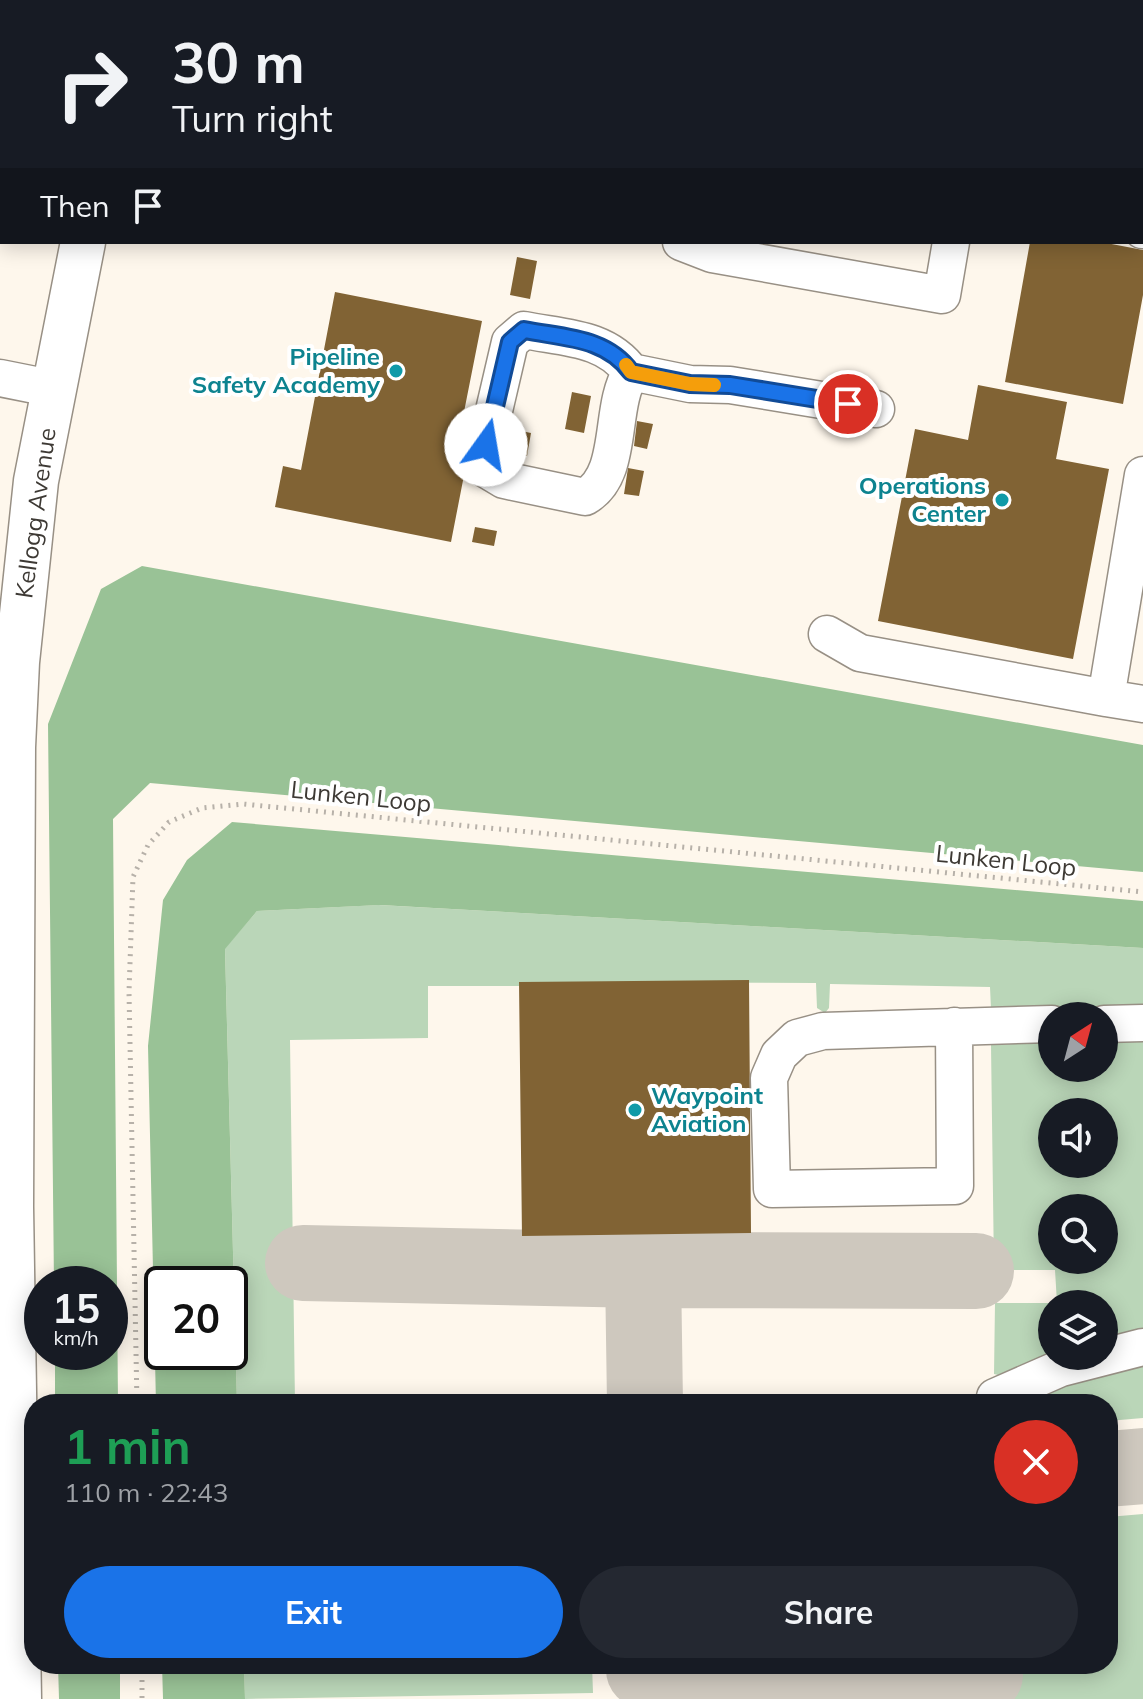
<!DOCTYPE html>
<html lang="en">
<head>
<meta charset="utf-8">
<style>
  body { margin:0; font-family:Mulish,sans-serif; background:#242831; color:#f1f3f6; height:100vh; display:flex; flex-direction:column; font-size:30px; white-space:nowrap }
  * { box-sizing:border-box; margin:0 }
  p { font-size:26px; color:#9ea1a6 }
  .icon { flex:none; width:44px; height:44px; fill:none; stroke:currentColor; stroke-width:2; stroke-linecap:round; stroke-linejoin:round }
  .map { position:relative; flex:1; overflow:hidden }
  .details { position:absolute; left:24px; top:1394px; width:1094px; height:280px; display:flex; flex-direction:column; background:#171b24; border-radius:32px; box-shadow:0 4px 20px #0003 }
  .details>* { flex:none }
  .guide { position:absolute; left:0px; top:0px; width:1144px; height:244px; box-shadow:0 4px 20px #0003; background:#171b24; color:#f1f3f6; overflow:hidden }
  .needle { width:52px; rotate:36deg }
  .buttons { position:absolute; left:1038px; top:1002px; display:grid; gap:16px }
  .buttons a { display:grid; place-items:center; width:80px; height:80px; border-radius:50%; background:#171b24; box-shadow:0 4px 20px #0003; font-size:40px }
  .speed { position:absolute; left:24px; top:1266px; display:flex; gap:16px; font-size:40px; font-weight:700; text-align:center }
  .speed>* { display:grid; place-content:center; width:104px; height:104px; border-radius:50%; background:#171b24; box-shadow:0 4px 20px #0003; line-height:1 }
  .speed small { font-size:20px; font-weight:400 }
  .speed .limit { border:4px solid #111; border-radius:12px; background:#fff; color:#111 }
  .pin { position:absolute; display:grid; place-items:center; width:68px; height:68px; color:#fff; margin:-34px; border:4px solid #fff; border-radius:50%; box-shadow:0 2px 8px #0007 }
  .me { position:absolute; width:88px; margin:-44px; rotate:13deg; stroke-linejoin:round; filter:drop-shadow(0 0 6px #0008) }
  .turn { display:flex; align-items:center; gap:28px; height:168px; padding:0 40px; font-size:36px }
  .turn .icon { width:104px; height:104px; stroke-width:2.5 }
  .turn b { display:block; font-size:56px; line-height:68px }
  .then { display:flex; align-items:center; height:76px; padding:0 40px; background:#0003; gap:16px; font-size:30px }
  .round { display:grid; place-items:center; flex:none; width:84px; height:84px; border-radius:42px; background:#242831 }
  .overview { display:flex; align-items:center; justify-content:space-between; height:136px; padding:0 40px }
  h1 { font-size:48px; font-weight:700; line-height:60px; color:#1e9e55 }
  .cta { display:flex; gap:16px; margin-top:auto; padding:16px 40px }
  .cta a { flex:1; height:92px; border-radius:48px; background:#1a73e8; color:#fff; font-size:32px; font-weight:700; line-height:92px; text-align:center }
  .cta a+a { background:#242831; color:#f1f3f6 }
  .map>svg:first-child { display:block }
</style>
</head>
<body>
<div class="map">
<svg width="1143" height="1699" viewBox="0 0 1143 1699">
  <rect width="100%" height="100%" fill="#fef7ec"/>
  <!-- green -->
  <path fill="#bad6b8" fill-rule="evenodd" d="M379,905L1143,948V1008L991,1009L990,987L830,984L829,1008L825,1013L817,1008L816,983L520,982L519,986H428V1038L290,1040L295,1404H237L225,948L257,911Z
    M1143,1040V1337L1104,1346V1304H1052V1356L1002,1376L994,1374L995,1303H1057L1055,1270H994L991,1045L1052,1042V1068H1104V1041ZM1052,1112H1104V1164H1052ZM1052,1208H1104V1260H1052Z
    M1143,1360V1418L1108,1421V1404H1024L1049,1385Z
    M1143,1514V1699H1002L1001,1664H1108V1517Z
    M244,1664H592L593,1693L245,1699Z"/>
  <!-- forest -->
  <path fill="#99c296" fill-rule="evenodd" d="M533,0H939L947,2H533Z
    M142,566L1143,745V872L150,783L113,819L118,1404H55V1352H110V1284H54L48,724L101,589Z
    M232,822L1143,901V948L380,905L257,911L225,949L237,1404H156L148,1046L163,900L187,860ZM230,1284V1352H162V1284Z
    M58,1664H120V1699H59Z
    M162,1664H244L245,1699H163Z"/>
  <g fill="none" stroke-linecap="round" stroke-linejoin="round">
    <!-- taxiway -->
    <path stroke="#cec8be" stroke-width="76" d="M303,1263L643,1270L976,1271
      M643,1270L645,1404
      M1108,1469L1143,1466
      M644,1670L985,1675"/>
  </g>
  <!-- building -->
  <path fill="#816334" d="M1030,242H1101L1143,250V295L1123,404L1005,382Z
    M517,257L537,261L530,299L510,295Z
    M335,292L482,321L462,422L474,424L451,542L275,507L283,466L301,470Z
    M978,385L1067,402L1056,459L1109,469L1073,659L878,621L915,429L968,440Z
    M572,392L591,396L584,433L565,429Z
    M637,421L653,424L647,449L634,446Z
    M511,429L531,433L527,456L506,452Z
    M628,468L644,471L639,496L624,494Z
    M475,527L497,531L494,546L472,542Z
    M749,980L751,1233L522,1236L519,982Z"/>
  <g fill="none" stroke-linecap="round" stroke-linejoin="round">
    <!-- minor casing -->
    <g stroke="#989085" stroke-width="39">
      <path id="minor" d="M9,2V0
        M0,48L2,38
        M1142,230H1143
        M681,242L712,254L942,295L951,242
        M631,372C608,408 625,474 585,497L504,480L484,468L486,445L510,342L524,330C564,338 606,337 631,372L690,384L730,385L876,409
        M0,378L55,389
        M827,634L860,653L1106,698L1143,475
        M1106,698L1143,704
        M1104,1024L1143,1023
        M954,1026L955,1186L772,1189L769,1078L779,1055L797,1038L823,1031L1052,1024
        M995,1397L1061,1368L1143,1347"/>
    </g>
    <!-- major casing -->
    <g stroke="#989085" stroke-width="47">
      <path id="major" d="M129,2L130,0
        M19,1699L11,1207L13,747L17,662L36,481L83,242"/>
    </g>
    <!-- path -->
    <path stroke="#b7b1a9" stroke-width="5" stroke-dasharray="2 6" stroke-linecap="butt" d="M0,235L2,236
      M137,1404L129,992L133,877L148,845L169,822L202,808L243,804L1143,892
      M142,1664V1699"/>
    <!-- minor -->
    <use href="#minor" stroke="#fff" stroke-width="36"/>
    <!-- major -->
    <use href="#major" stroke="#fff" stroke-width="44"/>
  </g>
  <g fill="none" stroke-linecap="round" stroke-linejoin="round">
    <!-- route casing -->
    <g stroke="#114b97" stroke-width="20">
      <path id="route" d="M486,445L510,342L524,330C564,338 606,337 631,372L690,384L730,385L848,404"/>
    </g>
    <!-- route -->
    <use href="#route" stroke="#1a73e8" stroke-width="14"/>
    <!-- slow -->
    <path stroke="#f59e0b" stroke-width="14" d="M626,365L631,372L690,384L714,385"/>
  </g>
  <!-- markers -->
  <g fill="#0f9aa8" stroke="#fff" stroke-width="3">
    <circle cx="396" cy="371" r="8"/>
    <circle cx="1002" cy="500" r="8"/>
    <circle cx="635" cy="1110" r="8"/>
  </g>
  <g text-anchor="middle" stroke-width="8" stroke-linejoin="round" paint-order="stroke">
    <!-- culture labels -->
    <g font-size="24" font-weight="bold" fill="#0d838f" stroke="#fff" text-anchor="end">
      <text x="380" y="365">Pipeline<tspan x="380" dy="28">Safety Academy</tspan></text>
      <text x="986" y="494">Operations<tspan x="986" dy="28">Center</tspan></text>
      <text x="651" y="1104" text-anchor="start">Waypoint<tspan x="651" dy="28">Aviation</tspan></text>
    </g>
    <!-- street labels -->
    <g font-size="24" fill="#3d3934" stroke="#fff">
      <text transform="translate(36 513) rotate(-82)" y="8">Kellogg Avenue</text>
      <text transform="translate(361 797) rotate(6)" y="8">Lunken Loop</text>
      <text transform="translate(1006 861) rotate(6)" y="8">Lunken Loop</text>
    </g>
  </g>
</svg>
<div class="buttons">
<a><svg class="needle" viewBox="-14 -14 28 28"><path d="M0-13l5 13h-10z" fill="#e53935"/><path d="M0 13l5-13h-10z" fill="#9ea1a6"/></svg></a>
<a><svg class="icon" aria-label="sound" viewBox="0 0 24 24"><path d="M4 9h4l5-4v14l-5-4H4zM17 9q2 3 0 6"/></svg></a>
<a><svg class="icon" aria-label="search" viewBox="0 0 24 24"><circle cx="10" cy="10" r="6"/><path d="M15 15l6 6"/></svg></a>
<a><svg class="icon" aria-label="layers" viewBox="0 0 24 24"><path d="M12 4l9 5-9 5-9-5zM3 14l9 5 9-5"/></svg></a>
</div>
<div class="speed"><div>15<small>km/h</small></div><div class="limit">20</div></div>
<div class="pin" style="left:848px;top:404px;background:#d93025"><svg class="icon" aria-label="arrive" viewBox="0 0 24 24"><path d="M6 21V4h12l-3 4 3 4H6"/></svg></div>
<svg class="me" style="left:486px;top:445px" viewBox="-20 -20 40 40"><circle r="19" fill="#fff"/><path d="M0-13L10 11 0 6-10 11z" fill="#1a73e8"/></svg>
<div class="guide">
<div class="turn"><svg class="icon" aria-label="right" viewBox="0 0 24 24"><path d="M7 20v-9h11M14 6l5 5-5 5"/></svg><div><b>30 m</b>Turn right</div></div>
<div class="then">Then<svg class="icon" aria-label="arrive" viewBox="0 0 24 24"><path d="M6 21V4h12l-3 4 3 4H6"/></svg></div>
</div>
<section class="details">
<div class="overview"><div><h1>1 min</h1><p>110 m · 22:43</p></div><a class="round" style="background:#d93025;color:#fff"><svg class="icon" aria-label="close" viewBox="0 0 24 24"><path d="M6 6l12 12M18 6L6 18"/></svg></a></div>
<div class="cta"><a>Exit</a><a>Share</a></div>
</section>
</div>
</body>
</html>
